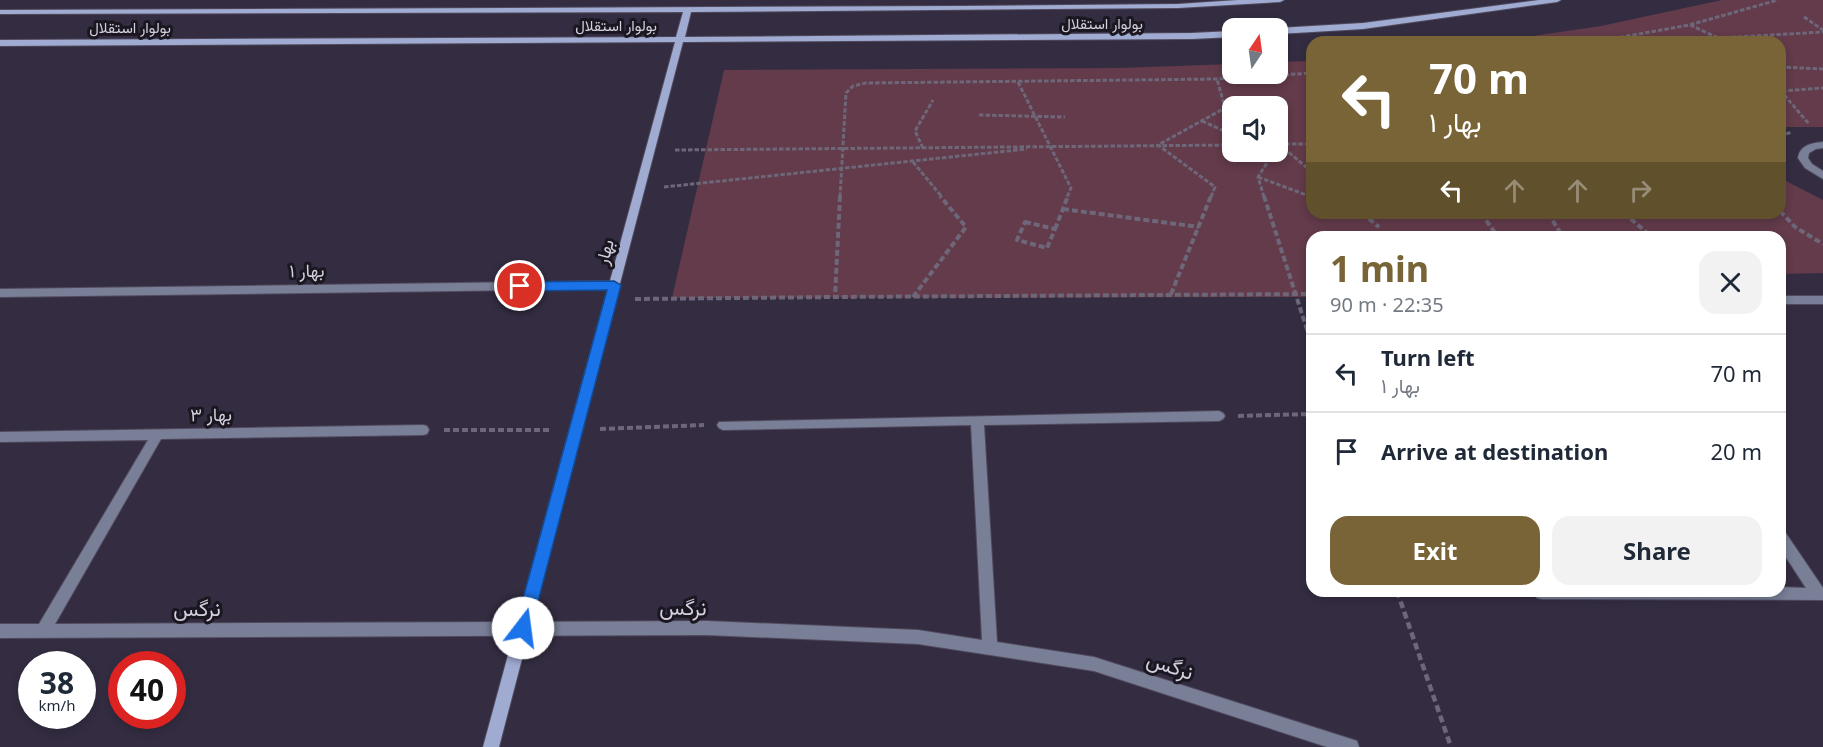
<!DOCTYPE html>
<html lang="en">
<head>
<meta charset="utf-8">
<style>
  body { margin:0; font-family:"Noto Sans",Vazirmatn,sans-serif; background:#f2f2f3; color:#1f2937; height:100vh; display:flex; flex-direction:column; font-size:22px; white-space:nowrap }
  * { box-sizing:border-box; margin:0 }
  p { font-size:20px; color:#747a83 }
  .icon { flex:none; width:33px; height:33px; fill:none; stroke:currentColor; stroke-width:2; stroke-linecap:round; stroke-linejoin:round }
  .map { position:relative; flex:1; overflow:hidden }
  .panel { position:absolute; left:1306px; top:231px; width:480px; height:366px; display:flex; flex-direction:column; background:#fff; border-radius:18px; box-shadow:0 3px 9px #0003 }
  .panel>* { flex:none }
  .banner { position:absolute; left:1306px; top:36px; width:480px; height:183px; border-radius:18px; box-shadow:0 3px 9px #0003; background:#796437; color:#fff; overflow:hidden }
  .needle { width:39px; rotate:13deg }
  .tools { position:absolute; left:1222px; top:18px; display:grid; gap:12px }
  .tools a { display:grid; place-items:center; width:66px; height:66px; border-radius:12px; background:#fff; box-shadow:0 3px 9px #0003; font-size:30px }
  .speed { position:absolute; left:18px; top:651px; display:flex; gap:12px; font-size:30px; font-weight:700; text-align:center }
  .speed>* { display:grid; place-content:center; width:78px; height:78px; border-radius:50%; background:#fff; box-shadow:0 3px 9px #0003; line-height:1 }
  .speed small { font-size:15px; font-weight:400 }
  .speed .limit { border:9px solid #d22; background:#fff; color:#111 }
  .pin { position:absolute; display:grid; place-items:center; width:51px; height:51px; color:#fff; margin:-26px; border:3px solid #fff; border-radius:50%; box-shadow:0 2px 6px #0007 }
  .me { position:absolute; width:66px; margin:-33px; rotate:15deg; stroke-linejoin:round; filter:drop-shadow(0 0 4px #0008) }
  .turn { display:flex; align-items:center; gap:21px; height:126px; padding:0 24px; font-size:27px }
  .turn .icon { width:78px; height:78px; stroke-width:2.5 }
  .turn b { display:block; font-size:42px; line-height:51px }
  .lanes { display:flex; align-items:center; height:57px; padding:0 24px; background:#0003; justify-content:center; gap:30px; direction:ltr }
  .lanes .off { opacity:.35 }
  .round { display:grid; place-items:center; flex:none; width:63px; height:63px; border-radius:18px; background:#f2f2f3 }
  .head { display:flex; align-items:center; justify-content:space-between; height:102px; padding:0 24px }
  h1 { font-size:36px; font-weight:700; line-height:45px; color:#796437 }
  .cta { display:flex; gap:12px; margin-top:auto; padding:12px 24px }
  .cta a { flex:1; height:69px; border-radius:18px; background:#796437; color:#fff; font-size:24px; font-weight:700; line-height:69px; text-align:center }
  .cta a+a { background:#f2f2f3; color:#1f2937 }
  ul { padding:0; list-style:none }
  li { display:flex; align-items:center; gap:18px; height:78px; padding:0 24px; border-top:2px solid #e0e1e3 }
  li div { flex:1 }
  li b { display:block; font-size:22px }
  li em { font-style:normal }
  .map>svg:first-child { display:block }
</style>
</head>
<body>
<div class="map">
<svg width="1823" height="747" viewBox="0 0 1823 747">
  <rect width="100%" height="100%" fill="#342d42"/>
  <!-- green -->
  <path fill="#633b4a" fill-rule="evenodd" d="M1722,0H1823V127H1781L1780,42H1492L1601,26Z
    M1312,61V213H1780L1781,174L1786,181L1823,200V273L1781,274L1780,237H1312V297L672,298L724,70L1120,68L1233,64V74H1278V62ZM1233,106H1278V152H1233Z"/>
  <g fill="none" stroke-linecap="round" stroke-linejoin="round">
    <!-- street casing -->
    <g stroke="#514a5e" stroke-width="2">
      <path id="street" d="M1823,142V148L1816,149L1809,153L1808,158L1812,164L1823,171V179L1805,168L1798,158C1800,145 1812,143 1823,142Z
        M614,281L620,285L614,289L0,297V289Z
        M1780,296H1823V304H1780Z
        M1219,411L1223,413L1225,416L1223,419L1219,421L984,425L997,642L1094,657L1351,739L1357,741L1359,747H1327L1094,671L918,644L707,635L0,638V624H39L148,440L0,442V432L423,425L427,426L429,430L427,434L423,435L161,439L55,624L707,621L918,630L982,640L971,425L723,430L719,428L717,425L719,422Z
        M1780,530L1785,532L1823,588V600L1542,599L1537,598L1535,593L1536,591H1780V587L1806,588L1780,548Z"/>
    </g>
    <!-- secondary casing -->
    <g stroke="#514a5e" stroke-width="2">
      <path id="secondary" d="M1238,0H1284L1280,2L1178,8L691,12L685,37L1192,33L1233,31V37L1192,39L683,42L499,747H483L675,42L0,46V40L676,37L683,12L0,14V10L963,6L1178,4Z
        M1539,0H1561L1557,2L1363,29L1278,34V28L1363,23Z"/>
    </g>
    <!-- path-far2 -->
    <path stroke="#6d6779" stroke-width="3" stroke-dasharray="4.5 2" stroke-linecap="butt" d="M1804,17L1823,30
      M1690,25L1727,42
      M1718,38L1823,32
      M1594,42L1689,25L1778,0
      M1780,67L1823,69
      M1018,82L1071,188L1067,197
      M1780,90L1809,124
      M1782,91L1823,88
      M1225,108L1233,111
      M979,115L1065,117
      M1202,121L1233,135
      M1278,133L1281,134L1278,145
      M1780,136L1792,132
      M1279,144L1312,172
      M1279,144H1312
      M923,148L915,131L933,100
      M675,150L1233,145
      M913,162L942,197
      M1258,177L1312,197
      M664,187L1027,149
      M840,197L846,93L853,86L866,83L1217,79L1312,73
      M1211,197L1215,187L1158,145L1225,108L1217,79
      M1264,197L1258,177L1274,152"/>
    <!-- path-far1 -->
    <path stroke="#6d6779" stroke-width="4" stroke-dasharray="6 3" stroke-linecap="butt" d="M840,196L835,297L1312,294
      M1264,196L1312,345
      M1308,196L1312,197
      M1063,209L1199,227
      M1780,211L1795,227L1823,244
      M1362,213L1379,227
      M1481,213L1498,237
      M1548,213L1563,237
      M1624,213L1652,237
      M1025,222L1055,229L1047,248L1017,240Z
      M1055,229L1068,196
      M1171,294L1211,196
      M913,297L966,227L940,196
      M635,299L835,297
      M1238,416L1312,414
      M600,429L704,425
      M444,430H551"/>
    <!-- path -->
    <path stroke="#6d6779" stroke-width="4.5" stroke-dasharray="7 4" stroke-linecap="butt" d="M1397,591L1451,747
      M1398,592L1520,593"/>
    <!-- street -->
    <use href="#street" fill="#787f97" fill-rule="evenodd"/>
    <!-- secondary -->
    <use href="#secondary" fill="#a0abd1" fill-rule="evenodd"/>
  </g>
  <!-- route -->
  <path fill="#1a73e8" stroke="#114b97" stroke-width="1.5" d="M614,281L621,285L531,628L529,633L523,635L517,633L515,628L607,290L520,291L514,286L520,282Z"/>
  <g text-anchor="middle" stroke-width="6" stroke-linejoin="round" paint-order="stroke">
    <!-- far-street labels -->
    <g font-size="15" fill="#d4cfdd" stroke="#1a1721">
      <text x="1102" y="29">بولوار استقلال</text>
      <text x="616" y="31">بولوار استقلال</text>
      <text x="130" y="33">بولوار استقلال</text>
    </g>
    <!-- street labels -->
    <g font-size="18" fill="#d4cfdd" stroke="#1a1721">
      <text transform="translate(605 252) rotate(-75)" y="6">بهار</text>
      <text transform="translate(307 271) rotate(-1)" y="6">بهار ۱</text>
      <text transform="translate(211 415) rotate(-1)" y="6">بهار ۳</text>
    </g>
    <!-- near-street labels -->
    <g font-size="21" fill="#d4cfdd" stroke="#1a1721">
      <text transform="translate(683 608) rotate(1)" y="7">نرگس</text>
      <text x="197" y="616">نرگس</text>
      <text transform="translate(1170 666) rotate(18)" y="7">نرگس</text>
    </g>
  </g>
</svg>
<div class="tools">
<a><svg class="needle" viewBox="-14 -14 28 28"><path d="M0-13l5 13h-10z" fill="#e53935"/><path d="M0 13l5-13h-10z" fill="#747a83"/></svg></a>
<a><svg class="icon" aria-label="sound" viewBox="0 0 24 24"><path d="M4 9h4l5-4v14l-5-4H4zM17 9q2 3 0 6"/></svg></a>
</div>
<div class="speed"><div>38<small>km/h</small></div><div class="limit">40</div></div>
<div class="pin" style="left:520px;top:286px;background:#d93025"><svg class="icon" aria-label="arrive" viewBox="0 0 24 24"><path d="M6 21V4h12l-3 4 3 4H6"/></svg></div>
<svg class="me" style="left:523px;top:628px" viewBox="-20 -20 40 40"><circle r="19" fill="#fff"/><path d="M0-13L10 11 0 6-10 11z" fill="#1a73e8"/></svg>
<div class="banner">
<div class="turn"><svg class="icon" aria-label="left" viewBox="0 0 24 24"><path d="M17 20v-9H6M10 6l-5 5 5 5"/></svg><div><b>70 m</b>بهار ۱</div></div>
<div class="lanes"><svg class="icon" aria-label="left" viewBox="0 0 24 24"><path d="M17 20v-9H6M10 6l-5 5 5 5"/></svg><svg class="icon off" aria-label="ahead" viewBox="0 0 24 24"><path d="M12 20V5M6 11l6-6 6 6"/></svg><svg class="icon off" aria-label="ahead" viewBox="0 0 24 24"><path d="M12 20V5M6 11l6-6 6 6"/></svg><svg class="icon off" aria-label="right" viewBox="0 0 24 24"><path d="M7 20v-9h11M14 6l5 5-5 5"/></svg></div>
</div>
<section class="panel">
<div class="head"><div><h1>1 min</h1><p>90 m · 22:35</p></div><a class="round"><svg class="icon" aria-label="close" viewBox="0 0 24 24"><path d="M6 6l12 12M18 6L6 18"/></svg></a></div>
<ul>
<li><svg class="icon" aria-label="left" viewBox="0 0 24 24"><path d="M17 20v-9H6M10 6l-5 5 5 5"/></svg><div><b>Turn left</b><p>بهار ۱</p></div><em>70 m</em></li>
<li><svg class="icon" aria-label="arrive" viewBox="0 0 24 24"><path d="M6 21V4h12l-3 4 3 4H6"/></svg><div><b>Arrive at destination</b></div><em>20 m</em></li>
</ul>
<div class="cta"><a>Exit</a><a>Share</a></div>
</section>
</div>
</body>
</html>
